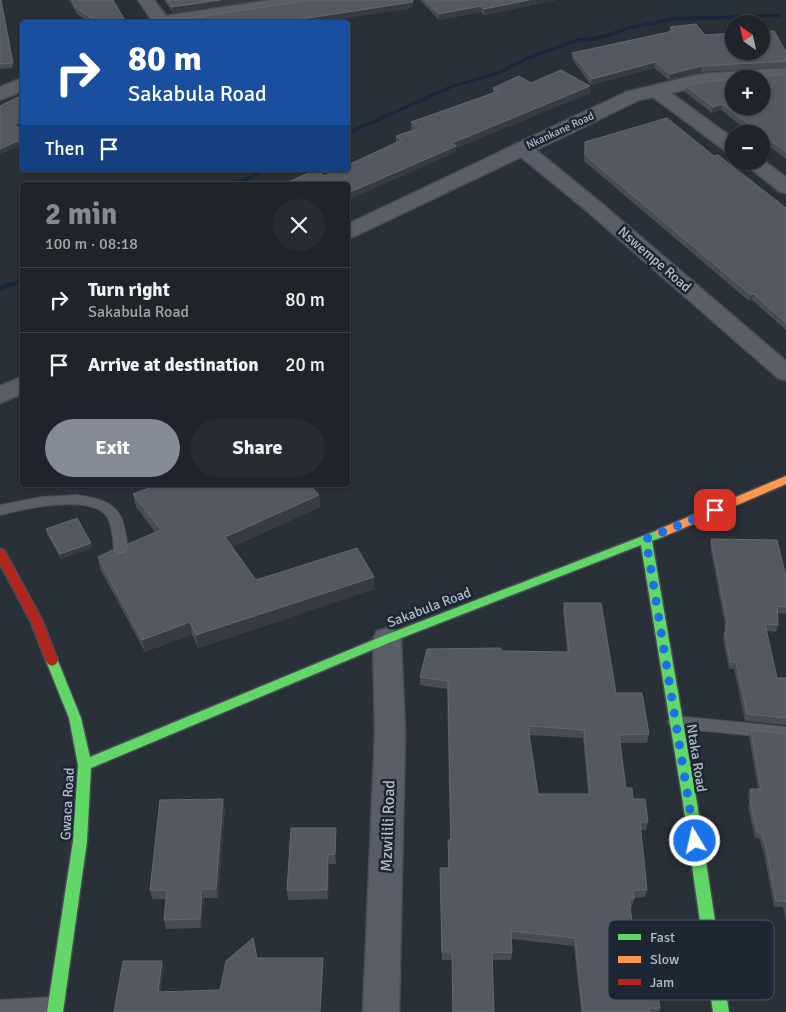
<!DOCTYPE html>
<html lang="en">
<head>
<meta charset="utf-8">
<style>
  body { margin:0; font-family:Signika,sans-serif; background:#282c32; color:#f1f3f6; height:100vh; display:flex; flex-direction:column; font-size:19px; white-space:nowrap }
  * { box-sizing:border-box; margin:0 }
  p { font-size:16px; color:#a2a4a8 }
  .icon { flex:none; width:28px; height:28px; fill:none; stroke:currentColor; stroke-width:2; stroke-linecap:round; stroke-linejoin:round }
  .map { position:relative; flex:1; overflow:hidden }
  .side { position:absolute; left:20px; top:182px; width:330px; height:305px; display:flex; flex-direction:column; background:#20242a; border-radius:5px; box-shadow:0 1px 4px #0004,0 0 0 1px #3d4147 }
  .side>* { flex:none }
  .top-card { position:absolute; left:20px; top:20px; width:330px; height:152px; border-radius:5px; box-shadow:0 1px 4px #0004,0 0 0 1px #3d4147; background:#1a4fa0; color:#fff; overflow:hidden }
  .needle { width:32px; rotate:326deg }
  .controls { position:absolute; left:725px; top:15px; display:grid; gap:10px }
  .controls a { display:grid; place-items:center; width:45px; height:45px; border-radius:50%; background:#20242a; box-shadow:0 1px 4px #0004,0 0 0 1px #3d4147; font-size:25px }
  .pin { position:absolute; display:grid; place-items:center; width:42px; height:42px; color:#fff; margin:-21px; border-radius:10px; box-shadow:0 2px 8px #0006 }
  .me { position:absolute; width:55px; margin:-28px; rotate:351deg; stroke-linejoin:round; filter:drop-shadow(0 0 4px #0008) }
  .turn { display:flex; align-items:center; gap:18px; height:105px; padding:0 25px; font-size:22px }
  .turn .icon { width:65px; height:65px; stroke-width:2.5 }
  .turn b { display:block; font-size:35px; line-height:42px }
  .then { display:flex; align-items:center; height:48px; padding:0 25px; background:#0003; gap:10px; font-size:19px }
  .round { display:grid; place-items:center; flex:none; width:52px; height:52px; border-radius:26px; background:#282c32 }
  .headline { display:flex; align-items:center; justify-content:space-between; height:85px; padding:0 25px }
  h1 { font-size:30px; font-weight:800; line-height:38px; color:#848b96 }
  .button { display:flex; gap:10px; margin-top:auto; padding:10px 25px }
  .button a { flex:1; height:58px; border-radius:30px; background:#848b96; color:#fff; font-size:20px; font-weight:800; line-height:58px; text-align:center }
  .button a+a { background:#282c32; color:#f1f3f6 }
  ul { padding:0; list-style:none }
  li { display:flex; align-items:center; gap:15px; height:65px; padding:0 25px; border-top:1px solid #3d4147 }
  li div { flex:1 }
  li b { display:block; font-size:19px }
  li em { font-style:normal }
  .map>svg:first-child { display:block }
</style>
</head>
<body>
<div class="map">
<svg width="786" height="1012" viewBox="0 0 786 1012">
  <rect width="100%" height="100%" fill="#2a3038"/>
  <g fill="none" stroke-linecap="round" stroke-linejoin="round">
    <!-- stream -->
    <path fill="#19273c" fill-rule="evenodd" d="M779,14L781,15V17L673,21L630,29L603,39L574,43L528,60L503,73L455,87L348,135V131L451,85L499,71L524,58L571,40L602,35L627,27L673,17Z
      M262,170H271L237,185H228Z
      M22,279V283L0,291V286Z"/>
    <!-- lane casing -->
    <g stroke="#484c55" stroke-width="2">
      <path id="lane" d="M76,495C124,501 124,516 129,559L127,563L122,564L117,563L115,559C113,546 114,529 107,517C92,493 23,509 0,515V505L42,497Z
        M676,716L786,727V739L676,728L670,726L668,722L670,718Z
        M54,997L61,1000L63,1006L61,1012H0V1000Z"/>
    </g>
    <!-- street casing -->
    <g stroke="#484c55" stroke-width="3">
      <path id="street" d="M138,0H154L166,16L271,0H312L310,4L304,5L191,22H153Z
        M786,68V78L761,81V79H734V83L701,86L671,93L734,139V154L727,152L653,97L639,100L536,150L601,203L786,361V380L778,378L587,211L521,157L355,236L348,238V224L626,92L701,74Z
        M22,78V91L0,100V87Z
        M761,159L786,177V193L779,191L741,161H761Z
        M22,377V394L0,403V386Z
        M387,628L397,631L401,639L405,733L399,1012H363L375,733L373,639L377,631Z"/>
    </g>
    <!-- fast casing -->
    <g stroke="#484c55" stroke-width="3">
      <path id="fast" d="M661,529L667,533L665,536L652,541L697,803L729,1012H713L683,803L641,545L391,642L91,768L87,841L63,1012H47L73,841L78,765L69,718L46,661L48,658L52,656L56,658L58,661L81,718L90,757L383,636Z"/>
    </g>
    <!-- slow casing -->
    <g stroke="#484c55" stroke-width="3">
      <path id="slow" d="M786,476V484L665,536H657L655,533L657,530Z"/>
    </g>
    <!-- jam casing -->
    <g stroke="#484c55" stroke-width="3">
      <path id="jam" d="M0,549L4,550L42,620L58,661L56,664L52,666L48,664L46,661L30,620L0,564Z"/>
    </g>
    <!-- lane -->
    <use href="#lane" fill="#5a5e66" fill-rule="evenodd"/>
    <!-- street -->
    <use href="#street" fill="#5a5e66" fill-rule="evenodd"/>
    <!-- fast -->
    <use href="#fast" fill="#63d668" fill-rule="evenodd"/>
    <!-- slow -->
    <use href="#slow" fill="#ff974d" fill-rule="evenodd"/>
    <!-- jam -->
    <use href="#jam" fill="#b3261e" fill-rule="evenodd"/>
  </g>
  <!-- wall -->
  <path fill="#474c55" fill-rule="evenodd" d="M0,0H1L13,68L0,69Z
    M69,0H113L126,22H90L77,14Z
    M164,0H259L173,13Z
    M420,0H557L484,15L481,12L439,20Z
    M670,27L786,52V67L701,72L669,80L654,68L591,85L572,59V53L669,32Z
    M786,74V158H785L761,140V134H752L721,110L712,113L685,92L686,86Z
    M531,83L590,93L456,148V152L348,185H284L283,184L324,176L396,142V136L413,130L411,129V122L493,93V88Z
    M585,142L714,156L786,208V330L752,300L749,301L584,161Z
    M133,494L319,495L320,507L232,547L256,580L374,577V589L198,648L192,634L145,652L100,569L98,557L125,552L155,532L136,507Z
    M46,529L92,548L61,559L47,534Z
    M711,539L786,577V614L777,613L778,625L776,632L766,631L777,678H786V725L745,721L734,669H729L723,639L725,625L710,546Z
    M564,603L616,693L649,734L647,743H620L626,788L633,799L648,822L646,830H641L647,890L645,897L634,898L632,907H630L640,981L660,1008L659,1012H581L574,946L512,939V953L511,960H492L494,1012H452V960H442L440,876V868H448V840H450L447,689L420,685V677L501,651L567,652L563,611ZM529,735L583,738L588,794H538Z
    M751,730L786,734V922L783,907H774L764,854L759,838H755L748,807L749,803L748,796L750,789H758L749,737Z
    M225,808L218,898H204L201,928L166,929L164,920L166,899H152L150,890Z
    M336,828V864H329L328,899L288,900L287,890Z"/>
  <!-- shaded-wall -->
  <path fill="#373c44" d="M220,0H259L173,13L172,7Z
    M529,0H557L484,15V9Z
    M413,2V8L320,22H282Z
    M481,6V12L439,20V14Z
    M655,62L654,68L591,85L592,79Z
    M702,66L701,72L669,80L670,74Z
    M590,86V93L456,148V152L348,200V193L452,143Z
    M722,104L721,110L712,113L713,107Z
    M22,121V126L15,130L14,125Z
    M22,139V145L0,154V149Z
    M754,294L752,300L749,301L751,295Z
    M319,495L320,507L227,549L225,537Z
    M91,543L92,548L61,559L60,554Z
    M374,577V589L198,648L196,635Z
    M190,622L192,634L145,652L142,640Z
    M223,799L225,808L218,898L216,889Z
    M336,828V864L335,854Z
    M328,855L329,864L328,899L327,890Z
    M202,889L204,898L201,928L200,919Z
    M323,958V966L321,1012H320Z
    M162,961L164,969L160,999L158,992Z"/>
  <!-- building -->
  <path fill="#535861" stroke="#626872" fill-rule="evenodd" d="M0,0H1L13,63L0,64Z
    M72,0H113L126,22H98L76,8Z
    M167,0H220L172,7Z
    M310,0H413V2L282,22H182L179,18H191Z
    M425,0H529L484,9L481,6L439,14Z
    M696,24L705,35L734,33V51H761V32L774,31L786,52V61L702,66L670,74L655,62L592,79L572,53L673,31L670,27Z
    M561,70L590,86L452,143L456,146L348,193V185H284L283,184L316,170L324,176L337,170H348V165L402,140L396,136L420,128L411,122L499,91L493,88L519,76L531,83Z
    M786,74V152L722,104L713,107L686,86L702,82L734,79V106H761V79H735L737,75H760L762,77Z
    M22,95V121L14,125L22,129V139L0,149V106Z
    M667,118L714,156L718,155L786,208V323L754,294L751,295L585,155V142Z
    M156,485H310L319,495L225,537L256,580L357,548L374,577L196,635L190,622L142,640L98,557L112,550L119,553L125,552L128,544L161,530L133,494Z
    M77,518L91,543L60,554L46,529Z
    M711,539L777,540L786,577V607L777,606L778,625L765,624L777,678H786V718L747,714L736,662H730L725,632H727L725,625H728Z
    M564,603H601L616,693H642L649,734L619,735L626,788H632L633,799H645L648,822H640L647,890H633L634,899H629L640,981H656L660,1008H649L650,1012H583L575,938L511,931L512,953L492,952L494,1012H453L452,952H442L440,868H449L448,840H451L448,681L420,677L427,649L501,648V651L569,652ZM528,726L584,730L590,794H538Z
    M751,730L786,734V903V901H776L766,847L761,832H757L750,800H752L750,789H761Z
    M223,799L216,889H202L200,919L164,920L167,890H150L160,800Z
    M291,828H336L335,854L328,855L327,890H287Z
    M253,938L257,958H323L320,1012H114L123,961H162L158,992L220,990L226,961Z"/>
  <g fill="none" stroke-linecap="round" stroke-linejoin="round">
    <!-- route -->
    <path stroke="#1a73e8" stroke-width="9" stroke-dasharray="0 16.2" d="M695,841L646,539L715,510"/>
  </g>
  <g text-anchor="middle" stroke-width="5" stroke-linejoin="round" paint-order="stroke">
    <!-- far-street labels -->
    <g font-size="11" fill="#b4bcc9" stroke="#1d2633">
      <text transform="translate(560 130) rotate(-25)" y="4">Nkankane Road</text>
    </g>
    <!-- street labels -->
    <g font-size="14" fill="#b4bcc9" stroke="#1d2633">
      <text transform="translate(655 259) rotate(41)" y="5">Nswempe Road</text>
      <text transform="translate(429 607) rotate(-21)" y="5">Sakabula Road</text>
      <text transform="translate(697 758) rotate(81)" y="5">Ntaka Road</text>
      <text transform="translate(67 804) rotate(-87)" y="5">Gwaca Road</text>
    </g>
    <!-- near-street labels -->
    <g font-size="16" fill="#b4bcc9" stroke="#1d2633">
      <text transform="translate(387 826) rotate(-88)" y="6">Mzwilili Road</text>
    </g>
  </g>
  <!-- legend -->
  <rect x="608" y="920" width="166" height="80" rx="8" fill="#1d2633" stroke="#4a5360" stroke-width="1"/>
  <rect x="618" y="934" width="23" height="6" fill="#63d668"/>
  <rect x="618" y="956" width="23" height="7" fill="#ff974d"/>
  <rect x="618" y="979" width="23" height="6" fill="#b3261e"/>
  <g font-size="14" fill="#b4bcc9">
    <text x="650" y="942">Fast</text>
    <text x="650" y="964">Slow</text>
    <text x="650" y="987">Jam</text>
  </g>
</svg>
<div class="controls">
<a><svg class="needle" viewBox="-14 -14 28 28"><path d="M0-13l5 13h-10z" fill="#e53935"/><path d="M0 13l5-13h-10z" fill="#a2a4a8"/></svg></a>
<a>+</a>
<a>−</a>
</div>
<div class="pin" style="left:715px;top:510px;background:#d93025"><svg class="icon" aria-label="arrive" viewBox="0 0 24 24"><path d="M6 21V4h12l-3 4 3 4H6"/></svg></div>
<svg class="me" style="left:695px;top:841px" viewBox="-20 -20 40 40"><circle r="17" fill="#1a73e8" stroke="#fff" stroke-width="3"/><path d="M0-11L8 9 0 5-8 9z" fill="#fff"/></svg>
<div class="top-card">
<div class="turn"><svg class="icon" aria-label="right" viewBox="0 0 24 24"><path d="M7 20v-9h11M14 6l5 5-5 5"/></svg><div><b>80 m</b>Sakabula Road</div></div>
<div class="then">Then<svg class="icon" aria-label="arrive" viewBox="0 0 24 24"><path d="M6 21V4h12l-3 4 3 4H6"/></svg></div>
</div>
<section class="side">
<div class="headline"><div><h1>2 min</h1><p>100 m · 08:18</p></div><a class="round"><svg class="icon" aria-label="close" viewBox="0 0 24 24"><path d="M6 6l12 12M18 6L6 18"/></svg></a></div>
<ul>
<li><svg class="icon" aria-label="right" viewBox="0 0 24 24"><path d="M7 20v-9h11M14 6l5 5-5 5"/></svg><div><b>Turn right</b><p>Sakabula Road</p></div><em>80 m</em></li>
<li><svg class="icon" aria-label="arrive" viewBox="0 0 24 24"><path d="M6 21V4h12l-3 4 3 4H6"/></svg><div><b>Arrive at destination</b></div><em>20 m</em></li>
</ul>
<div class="button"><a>Exit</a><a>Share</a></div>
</section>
</div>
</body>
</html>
